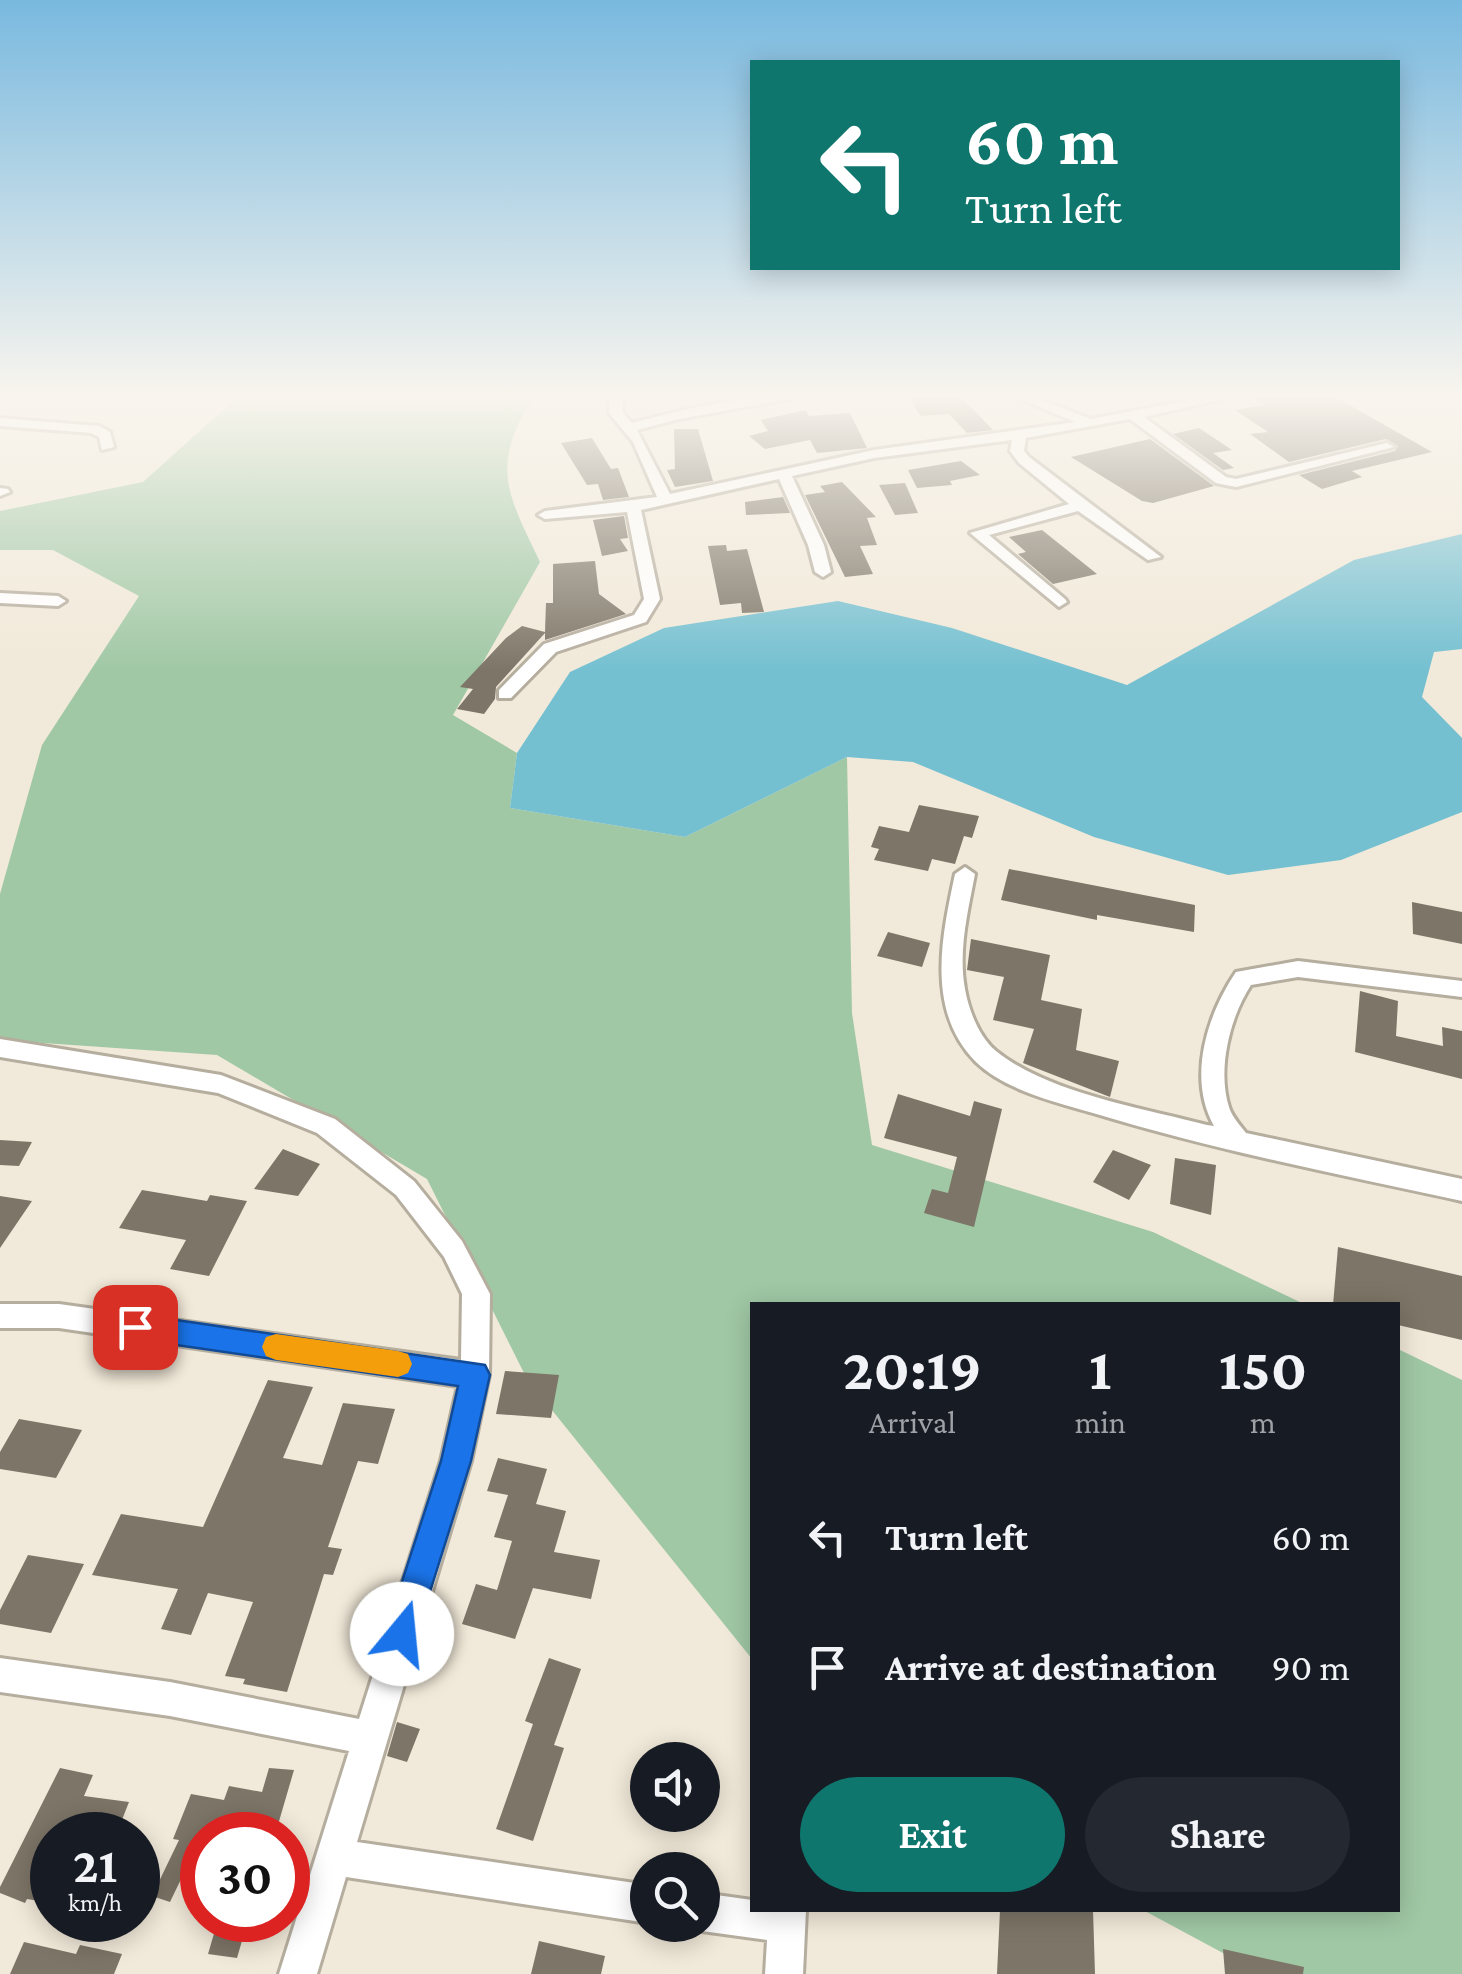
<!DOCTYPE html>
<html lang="en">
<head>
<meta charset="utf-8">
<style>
  body { margin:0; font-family:"Crimson Pro",serif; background:#242831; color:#f1f3f6; height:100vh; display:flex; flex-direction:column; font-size:38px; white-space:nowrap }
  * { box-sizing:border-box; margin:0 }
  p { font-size:32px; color:#9ea1a6 }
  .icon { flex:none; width:55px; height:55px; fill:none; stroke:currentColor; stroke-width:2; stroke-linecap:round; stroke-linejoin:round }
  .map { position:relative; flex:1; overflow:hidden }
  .details { position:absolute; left:750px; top:1302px; width:650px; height:610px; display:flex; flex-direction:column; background:#171b24; border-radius:0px; box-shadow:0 5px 25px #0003 }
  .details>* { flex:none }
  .hud { position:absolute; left:750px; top:60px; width:650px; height:210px; border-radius:0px; box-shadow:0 5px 25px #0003; background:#0f766e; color:#fff; overflow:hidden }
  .fabs { position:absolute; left:630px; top:1742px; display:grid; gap:20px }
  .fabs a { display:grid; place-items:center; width:90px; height:90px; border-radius:50%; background:#171b24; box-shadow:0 5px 25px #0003; font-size:50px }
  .speed { position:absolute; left:30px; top:1812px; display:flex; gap:20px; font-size:50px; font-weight:700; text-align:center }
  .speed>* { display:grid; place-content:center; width:130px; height:130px; border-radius:50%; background:#171b24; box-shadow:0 5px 25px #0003; line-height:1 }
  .speed small { font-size:25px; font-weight:400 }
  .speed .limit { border:15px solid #d22; background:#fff; color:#111 }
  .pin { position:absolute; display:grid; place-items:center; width:85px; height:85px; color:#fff; margin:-42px; border-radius:20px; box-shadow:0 5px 15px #0006 }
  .me { position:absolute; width:110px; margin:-55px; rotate:17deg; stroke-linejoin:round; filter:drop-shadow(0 0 8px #0008) }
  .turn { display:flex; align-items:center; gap:35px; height:210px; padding:0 50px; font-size:45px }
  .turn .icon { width:130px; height:130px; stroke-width:2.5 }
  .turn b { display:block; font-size:70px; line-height:85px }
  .eta { display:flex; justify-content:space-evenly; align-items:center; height:170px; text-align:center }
  .eta b { font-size:60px; font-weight:700; line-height:70px }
  .primary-button { display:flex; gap:20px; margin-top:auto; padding:20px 50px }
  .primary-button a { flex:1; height:115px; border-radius:60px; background:#0f766e; color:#fff; font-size:40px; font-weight:700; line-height:115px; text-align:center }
  .primary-button a+a { background:#242831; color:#f1f3f6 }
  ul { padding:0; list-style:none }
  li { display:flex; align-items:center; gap:30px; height:130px; padding:0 50px }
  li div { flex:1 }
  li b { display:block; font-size:38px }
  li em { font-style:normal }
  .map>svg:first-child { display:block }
</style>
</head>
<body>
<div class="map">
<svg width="1462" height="1974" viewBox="0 0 1462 1974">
  <rect width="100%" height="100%" fill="#f1e9d9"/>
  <!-- green -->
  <path fill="#a0c8a5" d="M240,395H535C489,465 507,493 540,562L453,715L517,753L510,808L685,837L847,757L852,1013L872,1145L1153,1232L1306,1305H752V1659L527,1379L427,1179L217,1055L0,1040V894L42,745L139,596L53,550H0V511L143,482Z
    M1398,1349L1462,1380V1974H1262L1143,1910H1398Z"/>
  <!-- water -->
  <path fill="#74c0d1" d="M1462,534V649L1434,652L1422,697L1462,738V812L1341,860L1228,875L1094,837L913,762L847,757L685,837L510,808L517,753L570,672L664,628L838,601L952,628L1127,685L1354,560Z"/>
  <!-- building -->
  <path fill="#7d7567" d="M924,395H959L993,430L967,433L949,414L921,416L909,398Z
    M1248,395H1332L1432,452L1352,471L1362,477L1322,489L1299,475L1395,451L1398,446L1386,439L1289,462L1250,434L1268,432L1235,410L1265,405Z
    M806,410L809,416L850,413L867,448L817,453L810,440L765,449L749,436L768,431L761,420Z
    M1199,428L1232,450L1213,453L1234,468L1223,470L1173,434Z
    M674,429H698L713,481L675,487L667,470L675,469Z
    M592,438L611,469L618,468L629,497L603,500L598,484L587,485L561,443Z
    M1150,439L1214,486L1153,503L1142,501L1071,457Z
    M961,461L980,475L950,481L952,485L917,488L908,470Z
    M842,482L876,517L867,518L877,545L860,546L873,574L845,577L805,495L825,492L820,486Z
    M905,483L918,513L895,515L879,485Z
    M783,497L790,513L746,515L745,502Z
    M624,516L628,538L620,539L628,551L602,556L593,520Z
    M1042,530L1097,574L1053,584L1018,554L1026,552L1009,537Z
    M726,545L727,551L747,549L764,612L742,613L741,603L720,605L708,546Z
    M595,561L599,594L626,614L545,640V633L496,687L495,699L484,714L457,709L473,689L460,687L506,638L522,626L545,632L546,603H553V564Z
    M919,805L979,816L972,838L964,836L955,864L932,859L928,871L874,860L879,849L871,847L879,826L909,832Z
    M1009,869L1195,905L1194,932L1097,915V920L1001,900Z
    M1412,902L1462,912V944L1413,934Z
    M888,932L930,943L922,967L877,956Z
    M971,939L1050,955L1041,1000L1082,1009L1076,1050L1119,1061L1110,1097L1023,1063L1034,1029L993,1020L1004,977L967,970Z
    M1360,991L1398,1001L1396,1036L1443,1046L1442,1027L1462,1031V1079L1355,1052Z
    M898,1094L970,1116L974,1101L1002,1109L974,1227L924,1213L932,1189L948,1193L957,1157L884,1138Z
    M0,1140L32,1142L19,1166L0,1165Z
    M283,1149L320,1164L298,1196L254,1189Z
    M1113,1150L1151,1165L1129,1200L1093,1182Z
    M1175,1158L1216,1165L1211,1215L1170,1204Z
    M142,1190L207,1201L210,1195L247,1201L209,1276L170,1269L186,1240L119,1228Z
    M0,1196L32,1201L0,1248Z
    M1338,1247L1462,1276V1340L1398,1325V1305H1333Z
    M505,1371L559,1375L551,1418L496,1414Z
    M268,1380L313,1387L283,1458L322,1465L343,1403L395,1409L378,1464L358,1461L328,1547L342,1549L333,1575L324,1574L287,1692L243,1684L245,1679L225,1676L253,1602L208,1593L191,1635L161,1629L178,1589L92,1575L121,1514L203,1527Z
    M19,1419L82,1430L56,1478L0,1469V1452Z
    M498,1458L547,1469L536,1504L566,1511L554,1552L600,1560L591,1599L533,1588L515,1639L462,1624L476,1584L497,1590L512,1541L494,1537L508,1495L487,1491Z
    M28,1555L84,1564L51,1633L0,1624V1610Z
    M549,1658L581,1669L554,1745L564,1748L533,1841L496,1829L533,1724L525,1721Z
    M397,1722L420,1729L407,1762L387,1756Z
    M60,1768L93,1775L84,1796L129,1802L116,1835H52V1903L27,1899L25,1903L0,1893V1887Z
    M269,1768L294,1770L275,1835H202V1845L198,1844L170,1902L152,1896L179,1840L173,1839L191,1794L224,1800L229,1786L262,1792Z
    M1000,1910H1093L1095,1974H997Z
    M218,1920H248L237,1958L208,1954Z
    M539,1941L605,1956L601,1974H531Z
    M24,1942L76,1954L80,1945L122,1954L114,1974H10Z
    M1223,1949L1304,1967L1303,1974H1225Z"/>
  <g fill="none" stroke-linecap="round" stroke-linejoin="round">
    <!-- minor casing -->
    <g stroke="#b5ad9e" stroke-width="6">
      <path id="minor" d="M610,395H622L623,413L632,423C689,408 752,393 811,395L679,419L637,430L670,494L874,450L1075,422L1012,395H1029L1091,419L1215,395H1240L1144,417L1226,477L1236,479L1387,443L1394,447L1236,487L1216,483L1130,419L1026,438L1024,451L1029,457L1161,557L1148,560L1078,511L989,535L1065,599L1067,602L1059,607L970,533L1069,504L1019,463L1010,451L1012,440L874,458L792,476L824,545L831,572L823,577L815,572L808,545L779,479L641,510L660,599L646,622L556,652L511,698H499V690L544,644L634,615L644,599L627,512L545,519L538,515L545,511L657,497L633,442L609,413Z
        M0,418L99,426L110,432L114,447L102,450L99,437L91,433L0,426Z
        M0,488L8,489L10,492L0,496Z
        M0,593L58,596L66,601L58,606L0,603Z
        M965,867L975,874C968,911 958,951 965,989C969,1011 979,1037 996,1051C1048,1093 1142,1108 1207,1125L1214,1126C1187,1078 1207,1015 1236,972L1298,961L1462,981V997L1298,977L1251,985C1230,1017 1217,1069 1229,1107C1232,1117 1240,1125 1246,1133L1462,1179V1201C1339,1174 1214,1150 1093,1113C1055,1102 1005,1090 976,1062C925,1011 942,935 955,874Z
        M0,1039L221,1075L335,1119L414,1181L462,1241L490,1294L489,1375L471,1461L357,1842L648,1885V1923L346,1877L317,1974H279L349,1751L170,1716L0,1692V1658L170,1682L359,1719L441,1461L458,1386L59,1328H0V1304H59L461,1360L462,1294L444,1257L396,1195L317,1133L218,1093L0,1057Z
        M702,1893L752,1900V1910H806L803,1974H765L767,1940L702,1931L689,1925H702Z"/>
    </g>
    <!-- minor -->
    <use href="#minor" fill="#fff" fill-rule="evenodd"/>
  </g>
  <!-- sky -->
  <linearGradient id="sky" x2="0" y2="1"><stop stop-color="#79b9df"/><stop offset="0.59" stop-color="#f9f5ee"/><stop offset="1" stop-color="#f9f5ee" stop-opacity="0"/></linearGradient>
  <rect width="1462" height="671" fill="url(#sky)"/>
  <!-- route -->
  <path fill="#1a73e8" stroke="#114b97" stroke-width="2.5" d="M135,1314L485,1365L490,1375L471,1461L413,1646L402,1651L390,1646L385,1634L441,1461L458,1386L135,1339L125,1336L121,1327L125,1318Z"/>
  <!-- slow -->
  <path fill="#f59e0b" d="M276,1334L398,1351L408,1354L412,1364L408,1373L398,1377L276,1360L266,1356L262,1347L266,1337Z"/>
</svg>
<div class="fabs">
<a><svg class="icon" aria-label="sound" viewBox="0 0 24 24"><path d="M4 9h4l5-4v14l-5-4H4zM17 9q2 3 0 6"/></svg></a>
<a><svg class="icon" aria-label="search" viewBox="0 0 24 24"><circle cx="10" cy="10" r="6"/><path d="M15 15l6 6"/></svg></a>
</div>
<div class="speed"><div>21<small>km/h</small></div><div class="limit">30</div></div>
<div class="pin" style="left:135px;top:1327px;background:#d93025"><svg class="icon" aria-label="arrive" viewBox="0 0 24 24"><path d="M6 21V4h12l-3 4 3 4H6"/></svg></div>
<svg class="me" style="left:402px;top:1634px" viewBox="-20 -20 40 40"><circle r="19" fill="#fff"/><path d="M0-13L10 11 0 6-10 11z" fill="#1a73e8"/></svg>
<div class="hud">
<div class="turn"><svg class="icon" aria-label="left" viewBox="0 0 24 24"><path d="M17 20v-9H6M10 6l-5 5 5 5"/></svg><div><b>60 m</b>Turn left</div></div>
</div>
<section class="details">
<div class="eta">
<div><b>20:19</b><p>Arrival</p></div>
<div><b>1</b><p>min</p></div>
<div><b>150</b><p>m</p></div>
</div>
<ul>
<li><svg class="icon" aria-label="left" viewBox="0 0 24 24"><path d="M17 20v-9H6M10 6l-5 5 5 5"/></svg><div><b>Turn left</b></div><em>60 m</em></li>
<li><svg class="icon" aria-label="arrive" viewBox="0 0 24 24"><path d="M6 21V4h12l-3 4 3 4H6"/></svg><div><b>Arrive at destination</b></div><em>90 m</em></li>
</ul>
<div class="primary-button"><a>Exit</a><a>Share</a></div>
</section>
</div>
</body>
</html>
